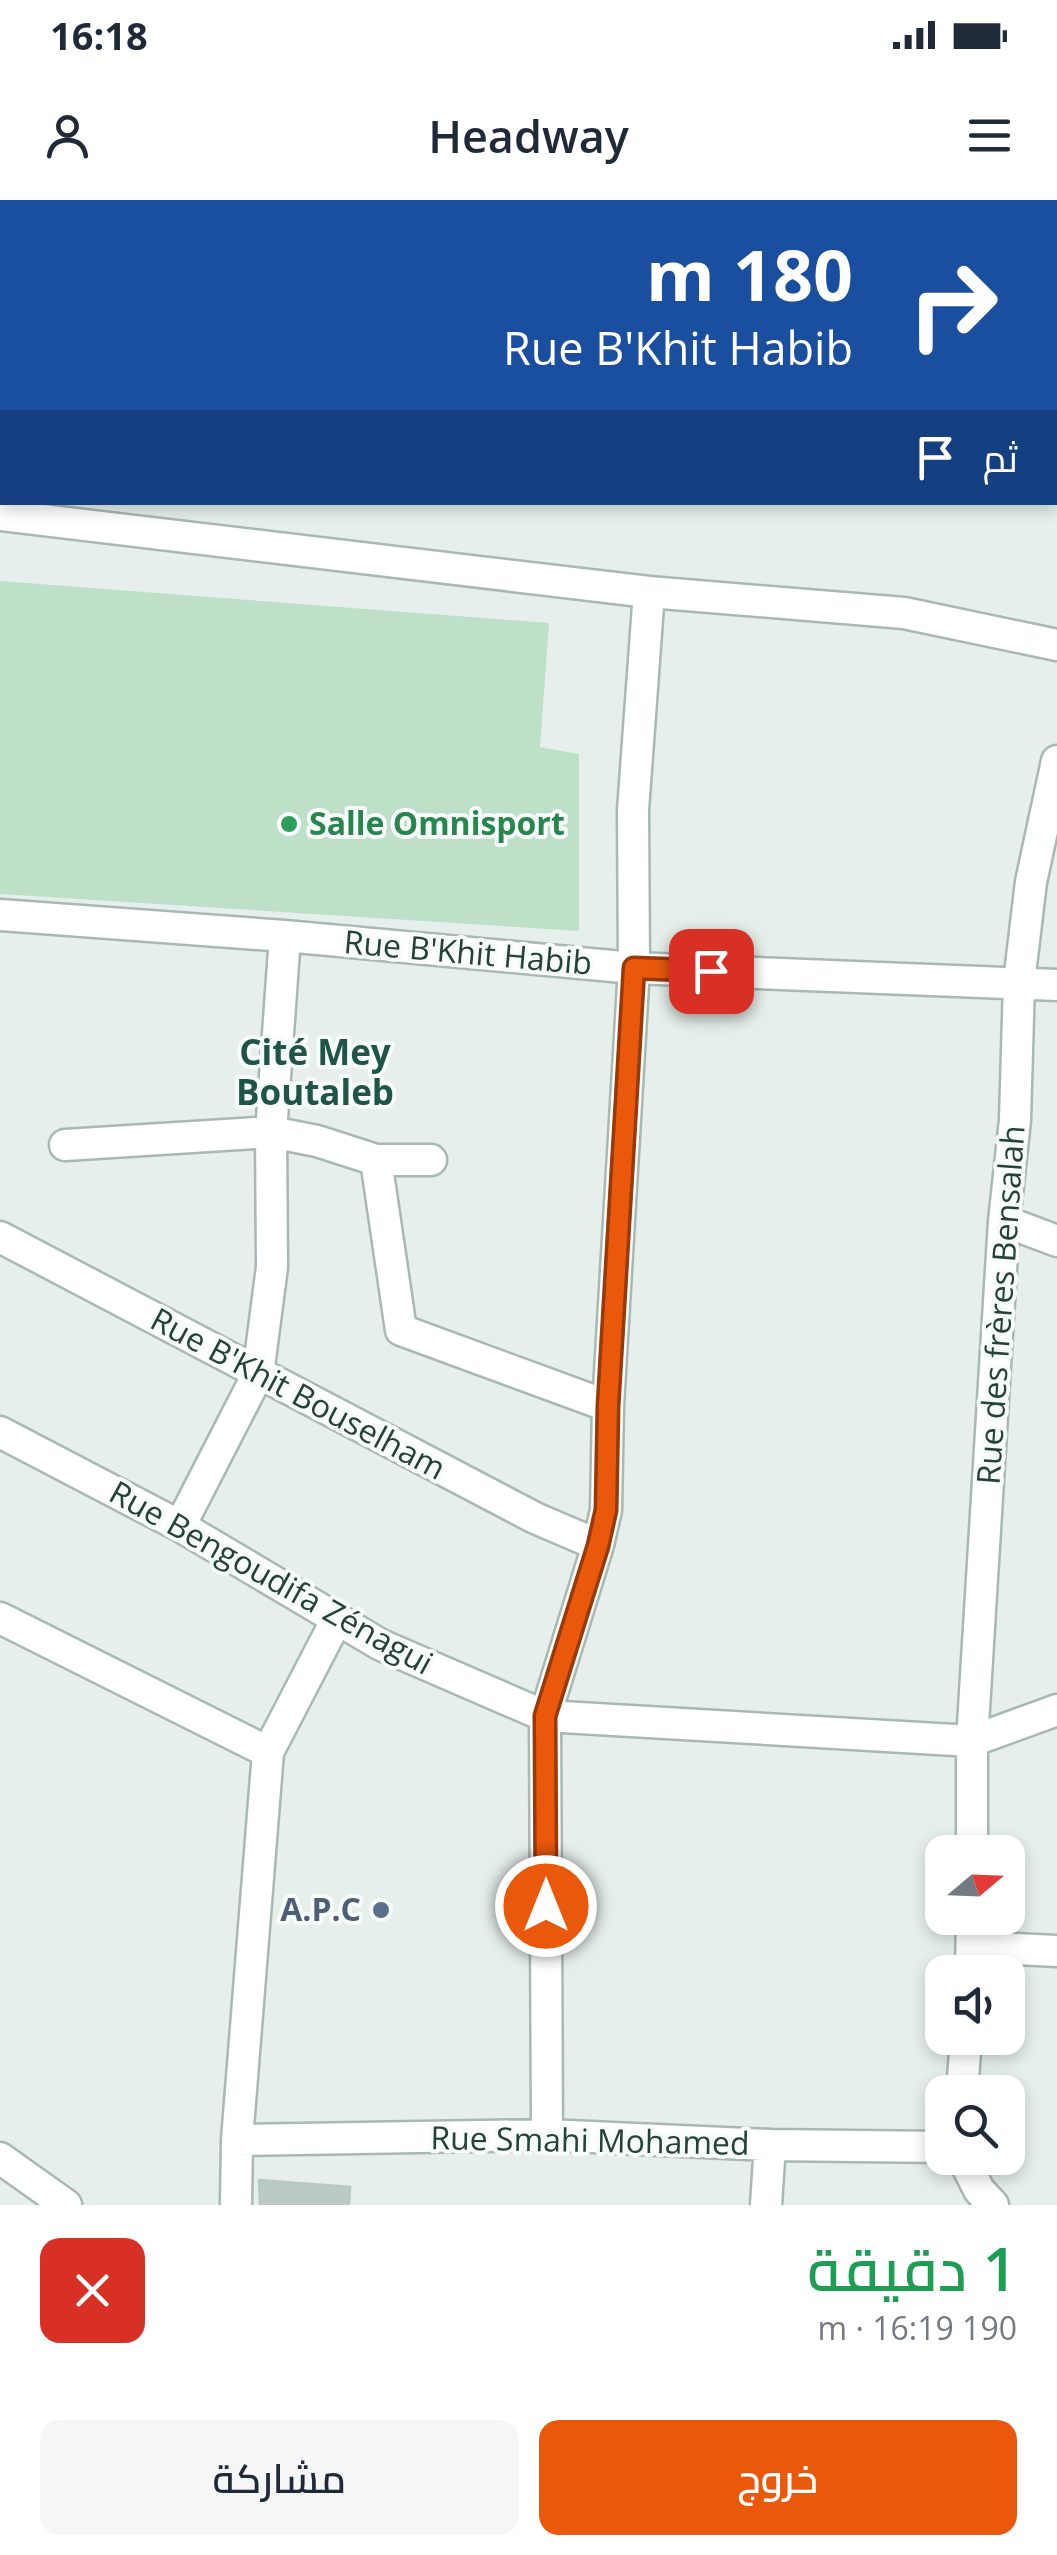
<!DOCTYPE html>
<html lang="ar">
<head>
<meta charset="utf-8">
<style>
  body { margin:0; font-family:"Open Sans",Cairo,sans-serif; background:#f6f6f7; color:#1f2937; direction:rtl; height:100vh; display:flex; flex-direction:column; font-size:38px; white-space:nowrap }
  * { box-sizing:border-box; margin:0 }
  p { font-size:32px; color:#747a83 }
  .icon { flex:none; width:55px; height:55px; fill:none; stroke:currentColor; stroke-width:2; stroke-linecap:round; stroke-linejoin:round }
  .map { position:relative; height:2005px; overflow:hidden; direction:ltr }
  .sheet { display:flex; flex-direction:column; background:#fff; flex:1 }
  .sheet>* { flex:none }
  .guide { position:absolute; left:0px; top:0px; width:1058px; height:305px; box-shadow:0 5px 15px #0003; direction:rtl; background:#1a4fa0; color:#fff; overflow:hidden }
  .needle { width:65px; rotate:71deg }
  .controls { position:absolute; left:925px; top:1635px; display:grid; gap:20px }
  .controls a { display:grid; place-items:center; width:100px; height:100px; border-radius:20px; background:#fff; box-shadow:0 5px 15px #0003; font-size:50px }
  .pin { position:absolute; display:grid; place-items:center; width:85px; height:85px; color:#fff; margin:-42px; border-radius:20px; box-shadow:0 5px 15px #0006 }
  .me { position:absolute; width:110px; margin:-55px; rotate:0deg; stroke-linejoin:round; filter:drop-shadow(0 0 8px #0008) }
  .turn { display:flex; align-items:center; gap:35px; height:210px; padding:0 40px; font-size:45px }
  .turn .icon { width:130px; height:130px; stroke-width:2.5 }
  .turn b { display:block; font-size:70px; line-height:85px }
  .then { display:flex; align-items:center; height:95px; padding:0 40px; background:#0003; gap:20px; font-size:38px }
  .round { display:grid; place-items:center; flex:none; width:105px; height:105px; border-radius:20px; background:#f6f6f7 }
  .summary { display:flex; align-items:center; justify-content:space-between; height:170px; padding:0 40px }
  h1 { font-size:60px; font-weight:600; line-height:75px; color:#1e9e55 }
  .action { display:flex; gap:20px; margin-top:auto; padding:20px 40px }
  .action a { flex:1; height:115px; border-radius:20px; background:#ea580c; color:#fff; font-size:40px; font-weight:600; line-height:115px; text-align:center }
  .action a+a { background:#f6f6f7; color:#1f2937 }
  .status { display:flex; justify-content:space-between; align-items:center; height:70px; padding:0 50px; background:#fff; direction:ltr }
  .status svg { height:28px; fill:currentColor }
  header { display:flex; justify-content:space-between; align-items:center; height:130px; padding:0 40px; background:#fff; font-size:45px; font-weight:600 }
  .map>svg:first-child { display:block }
</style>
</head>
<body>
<div class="status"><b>16:18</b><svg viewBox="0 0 49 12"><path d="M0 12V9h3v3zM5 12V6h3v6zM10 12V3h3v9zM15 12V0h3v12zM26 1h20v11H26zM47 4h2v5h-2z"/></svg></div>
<header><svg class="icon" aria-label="menu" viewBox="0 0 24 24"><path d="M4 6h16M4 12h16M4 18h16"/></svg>Headway<svg class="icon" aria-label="person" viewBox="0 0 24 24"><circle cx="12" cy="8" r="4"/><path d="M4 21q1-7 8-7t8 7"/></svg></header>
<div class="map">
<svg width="1057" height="2005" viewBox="0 0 1057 2005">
  <rect width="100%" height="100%" fill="#e6efeb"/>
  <!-- green -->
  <path fill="#bfe0c8" d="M0,381L549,423L540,547L579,554V731L0,694Z"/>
  <!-- building -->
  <path fill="#bbcac4" stroke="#b8c9c2" stroke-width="2.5" d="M259,1980L350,1987L349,2005H260Z"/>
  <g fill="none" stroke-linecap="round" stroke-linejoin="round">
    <!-- minor casing -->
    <g stroke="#a8b8b2" stroke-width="35">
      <path id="minor" d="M0,70L2,71
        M0,315L649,392
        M0,715L285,736L634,768L1057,785
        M65,945L271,932L317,941L376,960H431
        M376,960L401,1130L608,1206
        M1004,1021L1057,1041
        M0,1037L535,1318L598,1345
        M0,1232L180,1326L381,1445L545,1516L972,1541L1057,1510
        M180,1326L258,1174L272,1067L271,932L285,736
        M0,1418L268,1552
        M972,1652V1541L1004,1021L1015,920L1019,782L1031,682L1057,561
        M972,1747L1057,1751
        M971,1772L972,1718
        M962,1892L966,1838
        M547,1935L545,1516L598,1345L606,1310L608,1206L634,768L633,610L649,392L904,413L1057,445
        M237,1940L547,1935L770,1945L942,1947
        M0,1958L66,2005
        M963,1958L979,1990L993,2005
        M236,2005L237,1940L268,1552L337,1419
        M766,2005L770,1945"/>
    </g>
    <!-- major casing -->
    <g stroke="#c2cac8" stroke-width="35">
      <path id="major" d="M519,0L531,2
        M740,0L751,2
        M1055,84L1057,85
        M1055,135L1057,136"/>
    </g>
    <!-- minor -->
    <use href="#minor" stroke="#fff" stroke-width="30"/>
    <!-- major -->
    <use href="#major" stroke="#6aa596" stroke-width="30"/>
  </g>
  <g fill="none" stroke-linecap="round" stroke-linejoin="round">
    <!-- route casing -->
    <g stroke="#983908" stroke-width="25">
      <path id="route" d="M546,1706L545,1516L598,1346L606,1310L608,1206L634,768L711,771"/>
    </g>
    <!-- route -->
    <use href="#route" stroke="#ea580c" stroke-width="18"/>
  </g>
  <!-- markers -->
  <circle fill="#2e9e5b" stroke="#f7fbf9" stroke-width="4" cx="289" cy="624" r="10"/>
  <circle fill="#5c6f8a" stroke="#f7fbf9" stroke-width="4" cx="381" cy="1710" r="10"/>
  <g text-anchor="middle" stroke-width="8" stroke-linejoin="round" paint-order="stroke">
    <!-- leisure labels -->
    <g font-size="32" font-weight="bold" fill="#27864d" stroke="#f7fbf9" text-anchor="start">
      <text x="309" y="635">Salle Omnisport</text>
    </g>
    <!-- street labels -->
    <g font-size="32" fill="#24423a" stroke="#f7fbf9">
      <text transform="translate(468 753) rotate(5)" y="11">Rue B'Khit Habib</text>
      <text transform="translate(1001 1105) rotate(-86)" y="11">Rue des frères Bensalah</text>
      <text transform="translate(298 1194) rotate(28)" y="11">Rue B'Khit Bouselham</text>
      <text transform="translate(271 1378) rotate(29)" y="11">Rue Bengoudifa Zénagui</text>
      <text transform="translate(590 1941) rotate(1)" y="11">Rue Smahi Mohamed</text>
    </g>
    <!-- service labels -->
    <g font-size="32" font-weight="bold" fill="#4e5e75" stroke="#f7fbf9" text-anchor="end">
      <text x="361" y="1721">A.P.C</text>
    </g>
    <!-- neighbourhood labels -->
    <g font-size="35" font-weight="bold" fill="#1f5548" stroke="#f7fbf9">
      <text x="315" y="865">Cité Mey<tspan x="315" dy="40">Boutaleb</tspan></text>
    </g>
  </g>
</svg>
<div class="controls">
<a><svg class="needle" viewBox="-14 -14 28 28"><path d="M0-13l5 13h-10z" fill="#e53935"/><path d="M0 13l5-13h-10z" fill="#747a83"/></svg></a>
<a><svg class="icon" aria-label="sound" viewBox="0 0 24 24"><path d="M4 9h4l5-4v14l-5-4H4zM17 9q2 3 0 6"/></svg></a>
<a><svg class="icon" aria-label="search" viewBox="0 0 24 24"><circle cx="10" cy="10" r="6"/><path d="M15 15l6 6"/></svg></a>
</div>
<div class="pin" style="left:711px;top:771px;background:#d93025"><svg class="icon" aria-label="arrive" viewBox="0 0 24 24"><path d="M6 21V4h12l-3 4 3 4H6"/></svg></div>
<svg class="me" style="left:546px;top:1706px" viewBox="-20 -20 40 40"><circle r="17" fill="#ea580c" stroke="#fff" stroke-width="3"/><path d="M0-11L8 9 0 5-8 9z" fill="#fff"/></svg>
<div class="guide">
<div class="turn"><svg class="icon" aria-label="right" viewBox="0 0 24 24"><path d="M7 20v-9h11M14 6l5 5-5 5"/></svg><div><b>180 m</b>Rue B'Khit Habib</div></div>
<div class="then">ثم<svg class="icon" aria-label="arrive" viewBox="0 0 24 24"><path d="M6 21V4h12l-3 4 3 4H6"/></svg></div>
</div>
</div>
<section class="sheet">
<div class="summary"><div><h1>1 دقيقة</h1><p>190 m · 16:19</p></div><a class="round" style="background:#d93025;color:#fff"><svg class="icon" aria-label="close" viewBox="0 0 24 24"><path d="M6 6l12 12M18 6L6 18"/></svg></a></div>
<div class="action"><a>خروج</a><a>مشاركة</a></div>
</section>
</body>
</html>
